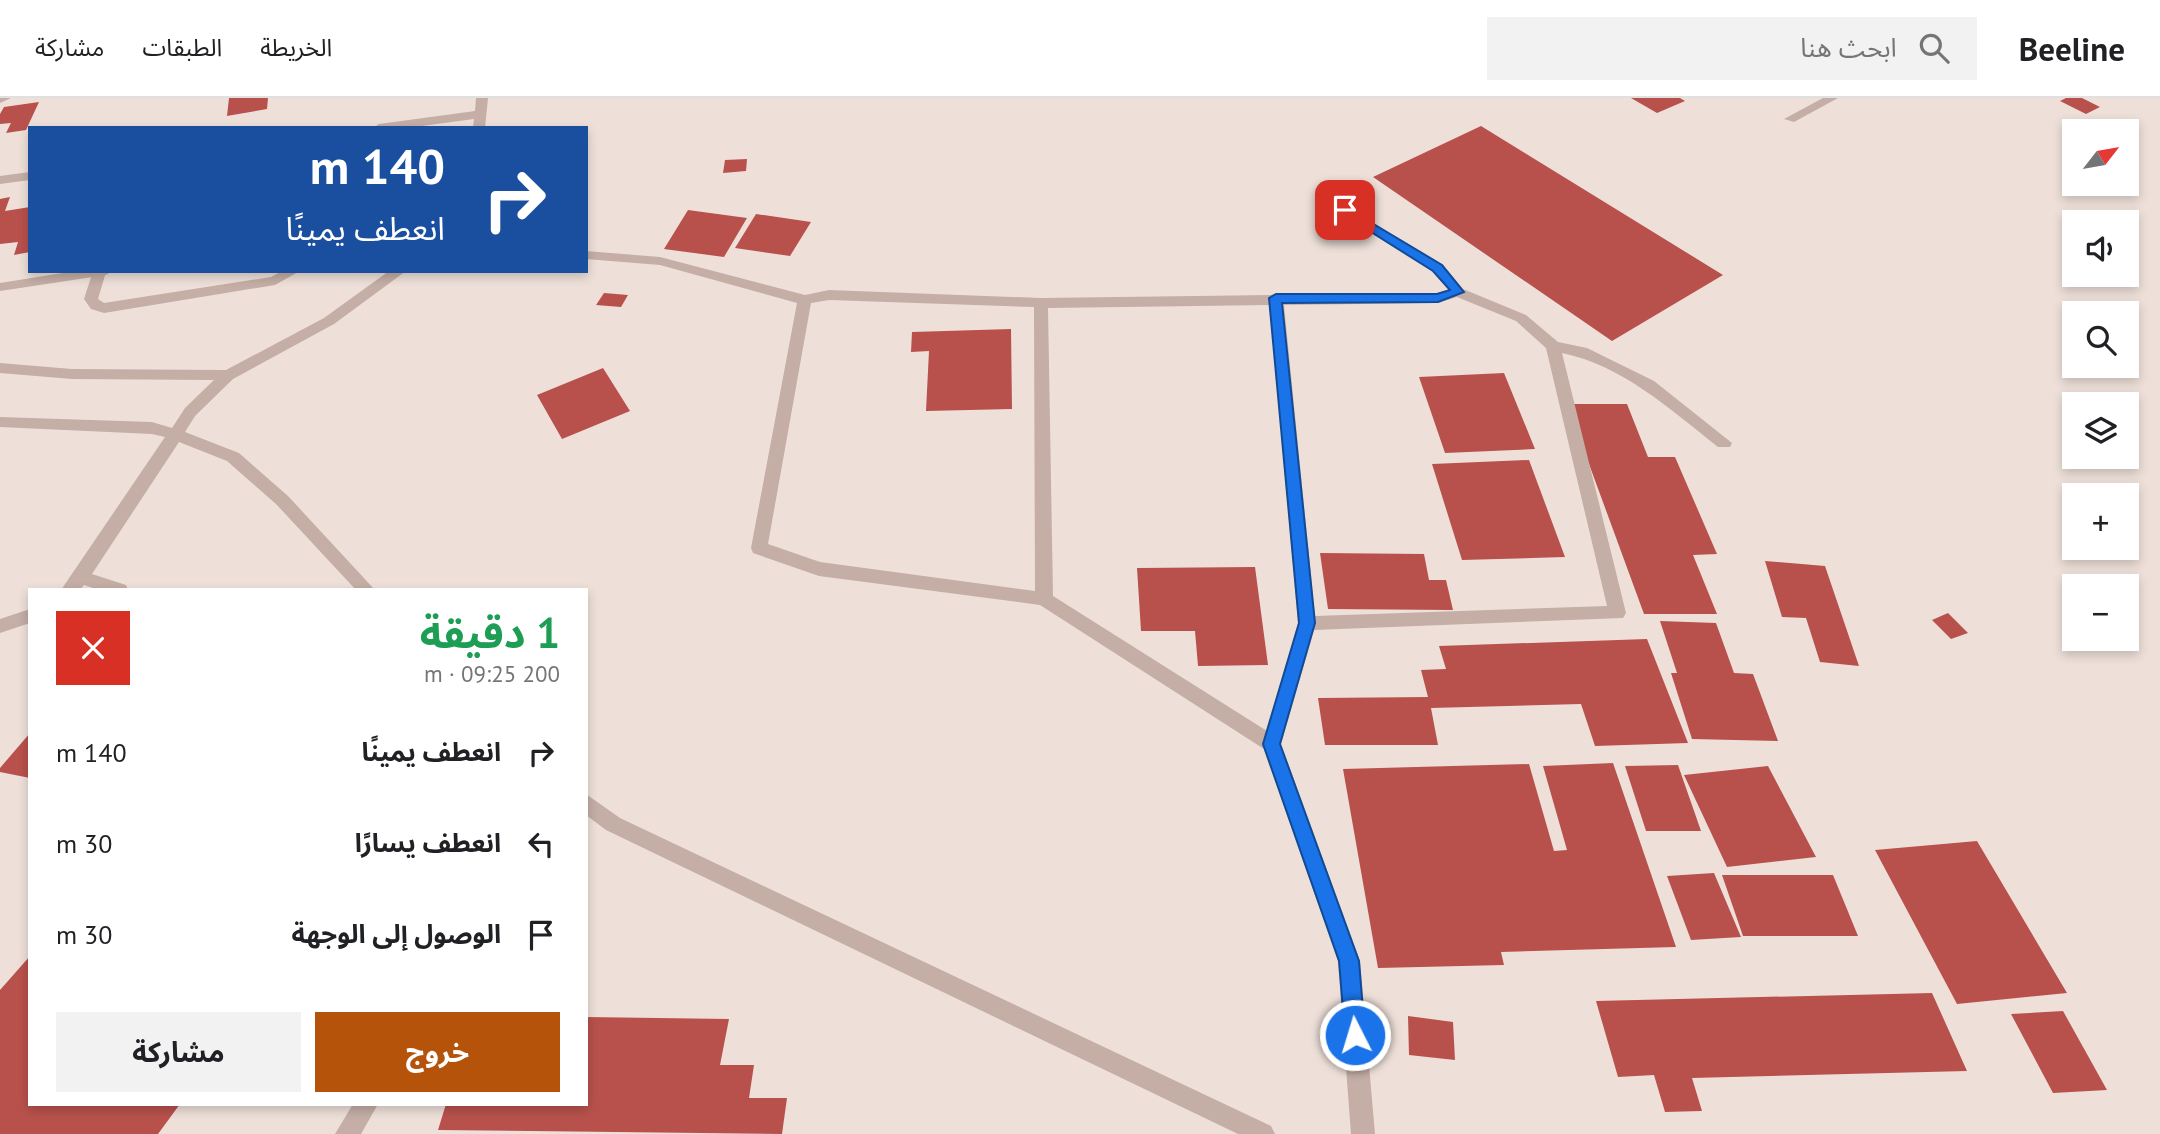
<!DOCTYPE html>
<html lang="ar">
<head>
<meta charset="utf-8">
<style>
  body { margin:0; font-family:"PT Sans","Noto Sans Arabic",sans-serif; background:#f2f2f2; color:#202124; direction:rtl; height:100vh; display:flex; flex-direction:column; font-size:26px; white-space:nowrap }
  * { box-sizing:border-box; margin:0 }
  p { font-size:23px; color:#757577 }
  .icon { flex:none; width:38px; height:38px; fill:none; stroke:currentColor; stroke-width:2; stroke-linecap:round; stroke-linejoin:round }
  .map { position:relative; flex:1; overflow:hidden; direction:ltr }
  .panel { position:absolute; left:28px; top:490px; width:560px; height:518px; display:flex; flex-direction:column; background:#fff; border-radius:0px; box-shadow:0 4px 10px #0003; direction:rtl }
  .panel>* { flex:none }
  .guide { position:absolute; left:28px; top:28px; width:560px; height:147px; border-radius:0px; box-shadow:0 4px 10px #0003; direction:rtl; background:#1a4fa0; color:#fff; overflow:hidden }
  .needle { width:46px; rotate:59deg }
  .fabs { position:absolute; left:2062px; top:21px; display:grid; gap:14px }
  .fabs a { display:grid; place-items:center; width:77px; height:77px; border-radius:0px; background:#fff; box-shadow:0 4px 10px #0003; font-size:35px }
  .pin { position:absolute; display:grid; place-items:center; width:60px; height:60px; color:#fff; margin:-30px; border-radius:14px; box-shadow:0 4px 10px #0006 }
  .me { position:absolute; width:77px; margin:-38px; rotate:355deg; stroke-linejoin:round; filter:drop-shadow(0 0 5px #0008) }
  .turn { display:flex; align-items:center; gap:24px; height:147px; padding:0 28px; font-size:32px }
  .turn .icon { width:91px; height:91px; stroke-width:2.5 }
  .turn b { display:block; font-size:49px; line-height:60px }
  .round { display:grid; place-items:center; flex:none; width:74px; height:74px; border-radius:0px; background:#f2f2f2 }
  .headline { display:flex; align-items:center; justify-content:space-between; height:119px; padding:0 28px }
  h1 { font-size:42px; font-weight:700; line-height:52px; color:#1e9e55 }
  .cta { display:flex; gap:14px; margin-top:auto; padding:14px 28px }
  .cta a { flex:1; height:80px; border-radius:0px; background:#b45309; color:#fff; font-size:28px; font-weight:700; line-height:80px; text-align:center }
  .cta a+a { background:#f2f2f2; color:#202124 }
  ul { padding:0; list-style:none }
  li { display:flex; align-items:center; gap:21px; height:91px; padding:0 28px }
  li div { flex:1 }
  li b { display:block; font-size:26px }
  li em { font-style:normal }
  header { display:flex; align-items:center; gap:42px; box-sizing:border-box; height:98px; padding:0 35px; background:#fff; border-bottom:2px solid #e0e0e0 }
  header strong { font-size:33px }
  nav { display:flex; gap:38px; margin-inline-start:auto; font-size:24px }
  .search { width:490px; height:63px; background:#f2f2f2; display:flex; align-items:center; gap:18px; box-sizing:border-box; padding:0 24px; border-radius:0px; color:#757577; font-size:26px }
  .map>svg:first-child { display:block }
</style>
</head>
<body>
<header>
<strong>Beeline</strong>
<div class="search"><svg class="icon" aria-label="search" viewBox="0 0 24 24"><circle cx="10" cy="10" r="6"/><path d="M15 15l6 6"/></svg>ابحث هنا</div>
<nav><a>الخريطة</a><a>الطبقات</a><a>مشاركة</a></nav>
</header>
<div class="map">
<svg width="2160" height="1036" viewBox="0 0 2160 1036">
  <rect width="100%" height="100%" fill="#eee0d9"/>
  <!-- building -->
  <path fill="#b8514c" d="M229,0H268L267,11L227,18Z
    M1631,0H1680L1685,3L1657,15Z
    M2066,0H2082L2100,9L2086,16L2060,3Z
    M39,4L26,32L6,35L11,25L0,26V16L4,9Z
    M1481,28L1723,177L1612,243L1373,79Z
    M747,61L746,73L723,75L725,62Z
    M10,99L5,113L30,109V154L14,157L18,144L0,146V101Z
    M688,112L747,120L724,159L664,151Z
    M756,116L811,124L790,158L735,150Z
    M604,195L628,197L621,209L596,207Z
    M1011,231L1012,311L926,313L929,253L911,254L912,234Z
    M603,270L630,313L562,341L537,297Z
    M1504,275L1535,351L1445,355L1419,279Z
    M1567,306H1627L1648,359H1675L1717,456L1693,457L1717,516H1644Z
    M1529,362L1565,459L1462,462L1432,366Z
    M1320,455L1424,456L1429,482H1446L1453,512L1328,511Z
    M1765,463L1825,468L1859,568L1820,564L1806,520L1782,519Z
    M1255,469L1268,567L1198,568L1195,533H1141L1137,470Z
    M1948,515L1968,535L1951,541L1932,522Z
    M1660,523L1716,525L1734,575L1753,576L1778,643L1692,641L1671,575H1677Z
    M1647,541L1688,645L1595,648L1581,606L1431,610L1438,647H1325L1318,600L1428,599L1421,572L1446,571L1439,548Z
    M30,635V680L0,674V670Z
    M1613,665L1676,849L1501,854L1504,867L1378,870L1343,671L1529,666L1554,753L1567,752L1543,668Z
    M1678,667L1701,733H1646L1625,668Z
    M1768,668L1816,759L1727,769L1684,677Z
    M1977,743L2067,895L1957,906L1875,752Z
    M1714,775L1741,839L1691,842L1667,778Z
    M1722,777H1833L1858,838H1743Z
    M30,858V1006H180L158,1036H0V892Z
    M1932,895L1967,973L1692,980L1702,1013L1665,1014L1654,977L1618,979L1596,903Z
    M2063,913L2107,992L2053,995L2011,916Z
    M1408,918L1453,924L1455,962L1409,957Z
    M586,919L729,921L720,967H754L749,1000H787L782,1036L438,1032L446,1006H586Z"/>
  <g fill="none" stroke-linecap="round" stroke-linejoin="round">
    <!-- service -->
    <path fill="#c4aea6" fill-rule="evenodd" d="M93,173L106,174L98,201L104,205L271,179L282,173H300L275,187L104,215L91,211L84,201Z"/>
    <!-- minor -->
    <path fill="#c4aea6" fill-rule="evenodd" d="M0,0H11L0,5Z
      M476,0H488L485,30H473L474,21L407,30H373L379,26L475,13Z
      M1823,0H1838L1794,24L1784,21Z
      M30,74V82L0,86V78Z
      M1322,94L1443,167L1463,191L1526,217L1558,244L1587,250L1654,283L1732,345L1730,349H1718C1671,312 1622,267 1562,255L1626,515L1623,520L1314,532L1281,646L1360,863L1375,1036H1351L1338,863L1264,651L1040,507L819,478L753,455L751,450L797,205L660,167L586,161V153L660,159L805,197L829,192L1041,200L1437,195L1449,192L1433,173L1317,101V95ZM1457,199L1516,223L1546,250L1607,508L1315,518L1284,207L1438,205ZM829,202L1034,209L1035,493L820,464L768,446L811,205ZM1270,207L1298,525L1267,633L1053,498L1048,210Z
      M75,173H113L106,177L0,193V185Z
      M389,173H406L334,226L233,281L195,318L185,334L239,355L288,398L375,492H356L276,406L227,363L179,344L92,476L126,487L128,492H99L84,487L80,492H61L165,339L152,336L0,329V319L152,324L172,330L185,310L214,282L72,281L0,275V265L72,271L226,272L324,220Z
      M30,511V525L0,535V521Z
      M586,696L620,720L1271,1028L1275,1036H1238L606,732L586,717Z
      M353,1006H378L361,1036H335Z"/>
  </g>
  <!-- route -->
  <path fill="#1a73e8" stroke="#114b97" stroke-width="2" d="M1345,109L1442,167L1464,194L1438,204L1282,205L1315,525L1280,646L1359,863L1365,937L1362,944L1355,947L1348,944L1345,937L1339,863L1263,646L1299,525L1269,200L1276,196H1437L1450,192L1433,173L1341,115V110Z"/>
</svg>
<div class="fabs">
<a><svg class="needle" viewBox="-14 -14 28 28"><path d="M0-13l5 13h-10z" fill="#e53935"/><path d="M0 13l5-13h-10z" fill="#757577"/></svg></a>
<a><svg class="icon" aria-label="sound" viewBox="0 0 24 24"><path d="M4 9h4l5-4v14l-5-4H4zM17 9q2 3 0 6"/></svg></a>
<a><svg class="icon" aria-label="search" viewBox="0 0 24 24"><circle cx="10" cy="10" r="6"/><path d="M15 15l6 6"/></svg></a>
<a><svg class="icon" aria-label="layers" viewBox="0 0 24 24"><path d="M12 4l9 5-9 5-9-5zM3 14l9 5 9-5"/></svg></a>
<a>+</a>
<a>−</a>
</div>
<div class="pin" style="left:1345px;top:112px;background:#d93025"><svg class="icon" aria-label="arrive" viewBox="0 0 24 24"><path d="M6 21V4h12l-3 4 3 4H6"/></svg></div>
<svg class="me" style="left:1355px;top:937px" viewBox="-20 -20 40 40"><circle r="17" fill="#1a73e8" stroke="#fff" stroke-width="3"/><path d="M0-11L8 9 0 5-8 9z" fill="#fff"/></svg>
<div class="guide">
<div class="turn"><svg class="icon" aria-label="right" viewBox="0 0 24 24"><path d="M7 20v-9h11M14 6l5 5-5 5"/></svg><div><b>140 m</b>انعطف يمينًا</div></div>
</div>
<section class="panel">
<div class="headline"><div><h1>1 دقيقة</h1><p>200 m · 09:25</p></div><a class="round" style="background:#d93025;color:#fff"><svg class="icon" aria-label="close" viewBox="0 0 24 24"><path d="M6 6l12 12M18 6L6 18"/></svg></a></div>
<ul>
<li><svg class="icon" aria-label="right" viewBox="0 0 24 24"><path d="M7 20v-9h11M14 6l5 5-5 5"/></svg><div><b>انعطف يمينًا</b></div><em>140 m</em></li>
<li><svg class="icon" aria-label="left" viewBox="0 0 24 24"><path d="M17 20v-9H6M10 6l-5 5 5 5"/></svg><div><b>انعطف يسارًا</b></div><em>30 m</em></li>
<li><svg class="icon" aria-label="arrive" viewBox="0 0 24 24"><path d="M6 21V4h12l-3 4 3 4H6"/></svg><div><b>الوصول إلى الوجهة</b></div><em>30 m</em></li>
</ul>
<div class="cta"><a>خروج</a><a>مشاركة</a></div>
</section>
</div>
</body>
</html>
